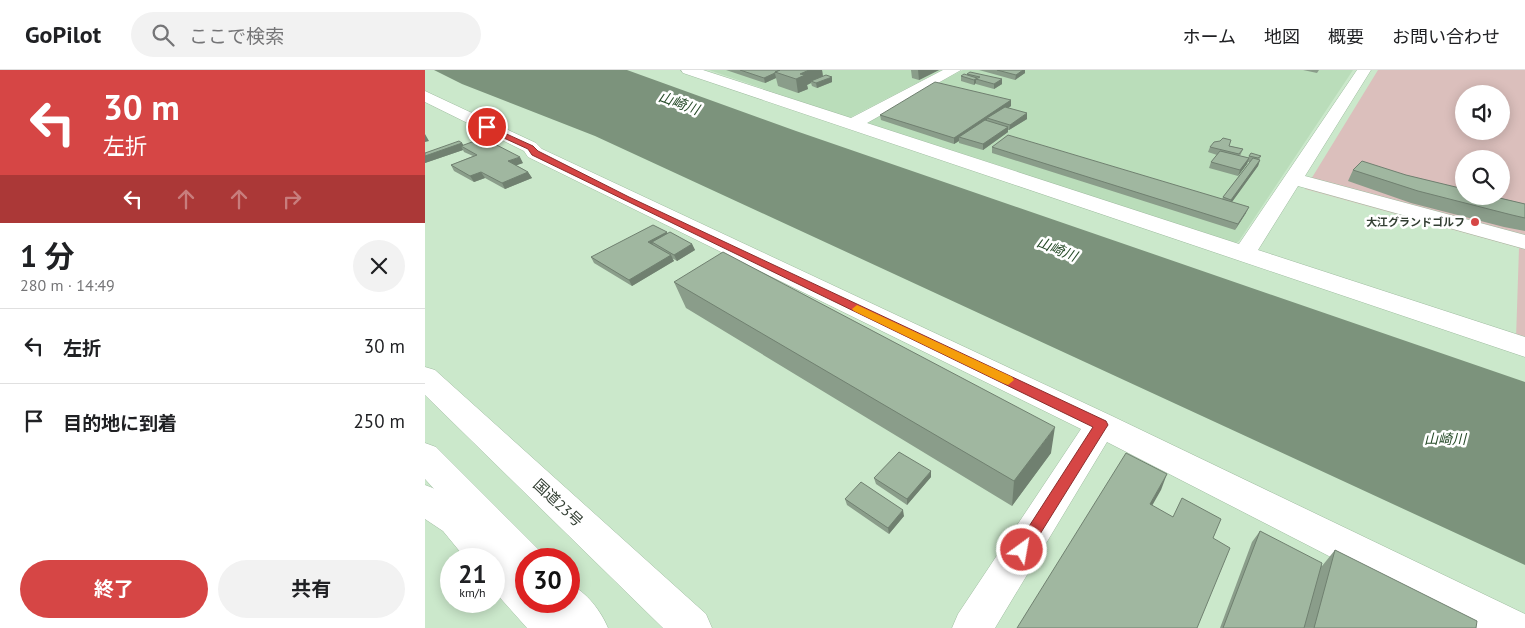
<!DOCTYPE html>
<html lang="ja">
<head>
<meta charset="utf-8">
<style>
  body { margin:0; font-family:"PT Sans","Noto Sans JP",sans-serif; background:#f2f2f2; color:#202124; height:100vh; display:flex; flex-direction:column; font-size:19px; white-space:nowrap }
  * { box-sizing:border-box; margin:0 }
  p { font-size:16px; color:#757577 }
  .icon { flex:none; width:28px; height:28px; fill:none; stroke:currentColor; stroke-width:2; stroke-linecap:round; stroke-linejoin:round }
  .map { position:relative; flex:1; overflow:hidden }
  .panel { display:flex; flex-direction:column; background:#fff; width:425px }
  .panel>* { flex:none }
  .hud { background:#d64645; color:#fff; overflow:hidden }
  .tools { position:absolute; left:1030px; top:15px; display:grid; gap:10px }
  .tools a { display:grid; place-items:center; width:55px; height:55px; border-radius:50%; background:#fff; box-shadow:0 2px 12px #0003; font-size:25px }
  .speed { position:absolute; left:15px; top:478px; display:flex; gap:10px; font-size:25px; font-weight:700; text-align:center }
  .speed>* { display:grid; place-content:center; width:65px; height:65px; border-radius:50%; background:#fff; box-shadow:0 2px 12px #0003; line-height:1 }
  .speed small { font-size:12px; font-weight:400 }
  .speed .limit { border:8px solid #d22; background:#fff; color:#111 }
  .pin { position:absolute; display:grid; place-items:center; width:42px; height:42px; color:#fff; margin:-21px; border:2px solid #fff; border-radius:50%; box-shadow:0 1px 5px #0007 }
  .me { position:absolute; width:55px; margin:-28px; rotate:32deg; stroke-linejoin:round; filter:drop-shadow(0 0 4px #0008) }
  .turn { display:flex; align-items:center; gap:18px; height:105px; padding:0 20px; font-size:22px }
  .turn .icon { width:65px; height:65px; stroke-width:2.5 }
  .turn b { display:block; font-size:35px; line-height:42px }
  .lanes { display:flex; align-items:center; height:48px; padding:0 20px; background:#0003; justify-content:center; gap:25px; direction:ltr }
  .lanes .off { opacity:.35 }
  .round { display:grid; place-items:center; flex:none; width:52px; height:52px; border-radius:26px; background:#f2f2f2 }
  .summary { display:flex; align-items:center; justify-content:space-between; height:85px; padding:0 20px }
  h1 { font-size:30px; font-weight:700; line-height:38px }
  .button { display:flex; gap:10px; margin-top:auto; padding:10px 20px }
  .button a { flex:1; height:58px; border-radius:30px; background:#d64645; color:#fff; font-size:20px; font-weight:700; line-height:58px; text-align:center }
  .button a+a { background:#f2f2f2; color:#202124 }
  ul { padding:0; list-style:none }
  li { display:flex; align-items:center; gap:15px; height:75px; padding:0 20px; border-top:1px solid #e0e0e0 }
  li div { flex:1 }
  li b { display:block; font-size:19px }
  li em { font-style:normal }
  header { display:flex; align-items:center; gap:30px; box-sizing:border-box; height:70px; padding:0 25px; background:#fff; border-bottom:1px solid #e0e0e0 }
  header strong { font-size:24px }
  nav { display:flex; gap:28px; margin-inline-start:auto; font-size:18px }
  .search { width:350px; height:45px; background:#f2f2f2; display:flex; align-items:center; gap:12px; box-sizing:border-box; padding:0 18px; border-radius:28px; color:#757577; font-size:19px }
  main { display:flex; flex:1; min-height:0 }
  .map>svg:first-child { display:block }
</style>
</head>
<body>
<header>
<strong>GoPilot</strong>
<div class="search"><svg class="icon" aria-label="search" viewBox="0 0 24 24"><circle cx="10" cy="10" r="6"/><path d="M15 15l6 6"/></svg>ここで検索</div>
<nav><a>ホーム</a><a>地図</a><a>概要</a><a>お問い合わせ</a></nav>
</header>
<main>
<section class="panel">
<div class="hud">
<div class="turn"><svg class="icon" aria-label="left" viewBox="0 0 24 24"><path d="M17 20v-9H6M10 6l-5 5 5 5"/></svg><div><b>30 m</b>左折</div></div>
<div class="lanes"><svg class="icon" aria-label="left" viewBox="0 0 24 24"><path d="M17 20v-9H6M10 6l-5 5 5 5"/></svg><svg class="icon off" aria-label="ahead" viewBox="0 0 24 24"><path d="M12 20V5M6 11l6-6 6 6"/></svg><svg class="icon off" aria-label="ahead" viewBox="0 0 24 24"><path d="M12 20V5M6 11l6-6 6 6"/></svg><svg class="icon off" aria-label="right" viewBox="0 0 24 24"><path d="M7 20v-9h11M14 6l5 5-5 5"/></svg></div>
</div>
<div class="summary"><div><h1>1 分</h1><p>280 m · 14:49</p></div><a class="round"><svg class="icon" aria-label="close" viewBox="0 0 24 24"><path d="M6 6l12 12M18 6L6 18"/></svg></a></div>
<ul>
<li><svg class="icon" aria-label="left" viewBox="0 0 24 24"><path d="M17 20v-9H6M10 6l-5 5 5 5"/></svg><div><b>左折</b></div><em>30 m</em></li>
<li><svg class="icon" aria-label="arrive" viewBox="0 0 24 24"><path d="M6 21V4h12l-3 4 3 4H6"/></svg><div><b>目的地に到着</b></div><em>250 m</em></li>
</ul>
<div class="button"><a>終了</a><a>共有</a></div>
</section>
<div class="map">
<svg width="1100" height="558" viewBox="0 0 1100 558">
  <rect width="100%" height="100%" fill="#cbe8cb"/>
  <!-- built -->
  <path fill="#baddba" d="M284,0H517L424,48Z
    M538,0H928L814,171L808,175L440,54L447,48Z"/>
  <!-- green -->
  <path fill="#dbbfbc" fill-rule="evenodd" d="M953,0H1100V272L1091,269L1094,178L880,119ZM1039,24H1076V61H1039ZM1039,89H1076V126H1039Z"/>
  <!-- water -->
  <path fill="#7c937c" d="M9,0H202L371,61L1100,312V495L170,66L37,14Z"/>
  <g fill="none" stroke-linecap="round" stroke-linejoin="round">
    <!-- minor casing -->
    <g stroke="#9fbca0" stroke-width="1">
      <path id="minor" d="M256,0H278L426,48L518,0H536L442,53L814,174L932,0H946L880,106L1100,165V179L873,116L833,180L1100,267V287L258,3Z
        M0,21L111,73L117,79L687,346L1100,544V558H1044L682,372L570,558H527L533,544L656,359L103,87L99,81L0,32Z
        M0,415C43,430 71,469 101,501V531H131L142,544L148,558H102L69,521V489H41L18,461L0,449Z"/>
    </g>
    <!-- highway casing -->
    <g stroke="#9fbca0" stroke-width="1">
      <path id="highway" d="M0,297L10,300L281,544L287,558H238L0,325Z
        M0,373L11,377L114,480L118,489H101V511L88,506L0,409Z
        M144,514C161,521 176,541 183,558H136L124,545L119,531H144Z"/>
    </g>
    <!-- minor -->
    <use href="#minor" fill="#fff" fill-rule="evenodd"/>
    <!-- highway -->
    <use href="#highway" fill="#fff" fill-rule="evenodd"/>
  </g>
  <!-- wall -->
  <path fill="#8a9d8a" d="M301,0H397L398,6L407,12L392,18L387,16L386,13L382,15L383,19L373,23L353,16L351,8L340,13Z
    M486,0H514L494,10L487,8Z
    M554,0H600V3L590,10Z
    M878,0H894L892,3Z
    M542,4L577,9V14L569,19L551,14V13L549,15L536,11V6L542,5Z
    M586,30V36L583,38L602,49L584,60H583V62L558,80L534,73V71L529,74L456,50L455,45Z
    M37,73L38,75L98,93L91,95L103,102L107,108L80,119L60,108L49,112L29,101L26,95L48,86L39,82L38,80L0,93V83Z
    M805,76L818,79L815,86L823,88L824,86H836L834,90H835L833,96L807,132L821,143L810,160L567,83V77L797,129L798,127L825,92H823L822,94L813,106L784,98L786,92L792,85L783,82L785,77Z
    M928,100L981,105L1100,134V161L1079,157L986,133L923,111Z
    M242,162V164L267,174L270,180L252,191L247,188L249,191L207,216L169,193L166,187Z
    M249,212L626,383L587,436L261,238Z
    M506,407L482,435L451,414L449,408Z
    M420,429L479,446L464,464L422,435Z
    M835,461L897,496L910,480L1051,558H795L827,472Z"/>
  <!-- shaded-wall -->
  <path fill="#708070" d="M384,0H397L398,8L386,11V13L382,15L383,19L373,23L371,9L375,4Z
    M493,0H514L494,10Z
    M598,0H600V3L590,10L591,5Z
    M350,3L351,8L340,13L339,8Z
    M407,7V12L392,18L391,13Z
    M552,8V10L551,9V13L549,15V10Z
    M577,9V14L569,19V14Z
    M586,30V36L566,49L562,48V52L534,67V71L529,74V68Z
    M602,43V49L584,60L585,55Z
    M583,57V62L558,80V74Z
    M0,64L4,71L0,72Z
    M37,73L40,78L36,76L38,80L0,93V86Z
    M95,87L98,93L87,97L83,91Z
    M824,88L822,94L813,106L815,100Z
    M835,90L833,96L804,136L806,130Z
    M56,102L60,108L49,112L45,106Z
    M103,102L107,108L80,119L77,113Z
    M824,137L821,143L810,160L813,154Z
    M242,162L244,168L227,172L229,177L223,172Z
    M267,174L270,180L252,191L249,185Z
    M246,185L249,191L207,216L204,210Z
    M630,357L626,383L587,436L589,411Z
    M506,401V407L482,435V429Z
    M742,404L736,420L719,450L725,434Z
    M478,440L479,446L464,464L463,458Z"/>
  <!-- building -->
  <path fill="#a0b7a0" stroke="#708070" d="M315,0H355L350,2V3L339,8Z
    M355,0H384L375,4L380,5L371,9L350,2Z
    M572,0H598L591,5Z
    M545,2L577,9L569,14L551,9L555,7L542,4Z
    M539,4L552,8L549,10L536,6Z
    M401,5L407,7L391,13L386,11Z
    M510,12L586,30L529,68L455,45Z
    M580,37L602,43L585,55L562,48Z
    M560,50L583,57L558,74L534,67Z
    M583,65L824,137L813,154L567,77Z
    M58,68L95,87L83,91L103,102L77,113L56,102L45,106L26,95L52,85L36,76Z
    M798,68L806,70L804,76L818,79L814,84L785,77L789,72L795,71Z
    M34,71L37,73L0,86V83Z
    M795,81L824,88L815,100L786,92Z
    M826,83L836,86L833,88L824,86Z
    M828,88L835,90L806,130L798,127Z
    M937,91L981,105L1039,119V126H1066L1100,134V148L1087,145L993,121L928,100Z
    M228,155L242,162L223,172L246,185L204,210L166,187Z
    M245,162L267,174L249,185L227,172Z
    M298,182L630,357L589,411L249,212Z
    M474,382L506,401L482,429L449,408Z
    M701,383L742,404L725,434L748,447L757,428L796,449L788,468L805,478L772,558H592Z
    M436,412L478,440L463,458L420,429Z
    M835,461L897,493L879,558H798Z
    M910,480L1052,551L1051,558H889Z"/>
  <!-- route -->
  <path fill="#d64645" stroke="#8b2e2d" d="M59,56H64L108,76L113,81L204,127L681,351L683,355L681,358L602,485L597,487L592,485L589,480L592,475L668,357L107,85L103,79L59,59Z"/>
  <!-- slow -->
  <path fill="#f59e0b" d="M432,235L587,307L589,310L583,315L578,313L429,241L427,239Z"/>
  <!-- markers -->
  <circle fill="#d64645" stroke="#fff" stroke-width="2" cx="1050" cy="152" r="5"/>
  <g text-anchor="middle" stroke-width="5" stroke-linejoin="round" paint-order="stroke">
    <!-- far-poi labels -->
    <g font-size="11" font-weight="bold" fill="#333f33" stroke="#fff" text-anchor="end">
      <text x="1040" y="156">大江グランドゴルフ</text>
    </g>
    <!-- water labels -->
    <g font-size="14" font-style="italic" fill="#264b28" stroke="#fff">
      <text transform="translate(254 33) rotate(20)" y="5">山崎川</text>
      <text transform="translate(632 179) rotate(22)" y="5">山崎川</text>
      <text x="1020" y="374">山崎川</text>
    </g>
    <!-- near-street labels -->
    <g font-size="15" fill="#333f33" stroke="#fff">
      <text transform="translate(133 433) rotate(43)" y="5">国道23号</text>
    </g>
  </g>
</svg>
<div class="tools">
<a><svg class="icon" aria-label="sound" viewBox="0 0 24 24"><path d="M4 9h4l5-4v14l-5-4H4zM17 9q2 3 0 6"/></svg></a>
<a><svg class="icon" aria-label="search" viewBox="0 0 24 24"><circle cx="10" cy="10" r="6"/><path d="M15 15l6 6"/></svg></a>
</div>
<div class="speed"><div>21<small>km/h</small></div><div class="limit">30</div></div>
<div class="pin" style="left:62px;top:57px;background:#d93025"><svg class="icon" aria-label="arrive" viewBox="0 0 24 24"><path d="M6 21V4h12l-3 4 3 4H6"/></svg></div>
<svg class="me" style="left:597px;top:480px" viewBox="-20 -20 40 40"><circle r="17" fill="#d64645" stroke="#fff" stroke-width="3"/><path d="M0-11L8 9 0 5-8 9z" fill="#fff"/></svg>
</div>
</main>
</body>
</html>
